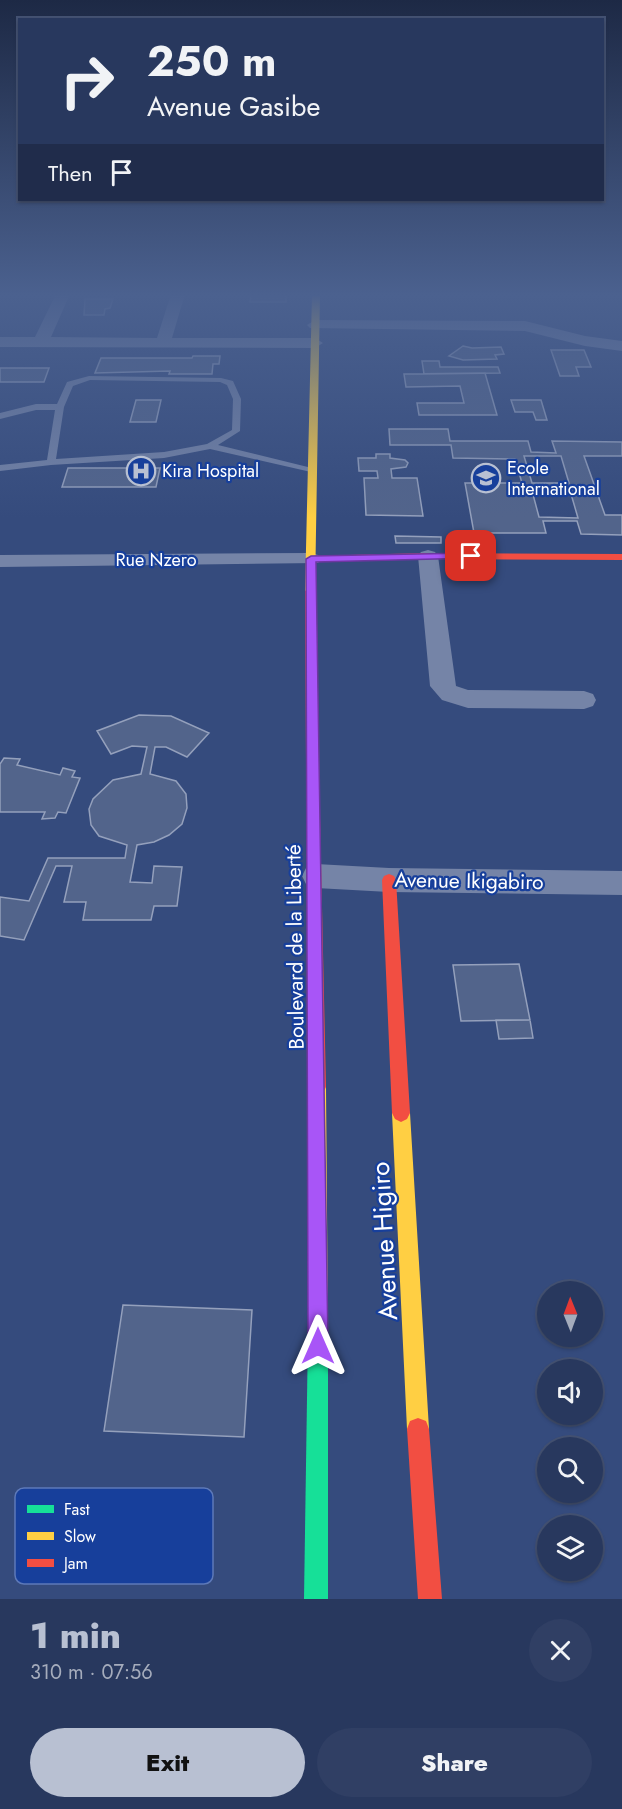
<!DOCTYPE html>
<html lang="en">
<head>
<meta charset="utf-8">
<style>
  body { margin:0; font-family:Jost,sans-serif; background:#303f64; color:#f1f3f6; height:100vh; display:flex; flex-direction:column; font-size:22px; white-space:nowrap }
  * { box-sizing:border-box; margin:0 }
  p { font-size:20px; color:#a5acbc }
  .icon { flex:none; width:33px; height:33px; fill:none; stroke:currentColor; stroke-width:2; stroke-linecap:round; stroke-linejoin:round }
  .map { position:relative; height:1599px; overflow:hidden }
  .details { display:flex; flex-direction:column; background:#28385e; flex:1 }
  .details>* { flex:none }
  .banner { position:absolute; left:18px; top:18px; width:586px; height:183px; border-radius:0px; box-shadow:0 2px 4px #0004,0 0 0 2px #445273; background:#28385e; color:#f1f3f6; overflow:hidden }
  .needle { width:39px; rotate:359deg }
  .tools { position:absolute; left:537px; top:1281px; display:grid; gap:12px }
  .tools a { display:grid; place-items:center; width:66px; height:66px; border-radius:50%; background:#28385e; box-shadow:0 2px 4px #0004,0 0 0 2px #445273; font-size:30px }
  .pin { position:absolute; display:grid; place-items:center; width:51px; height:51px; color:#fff; margin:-26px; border-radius:12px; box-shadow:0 3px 9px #0006 }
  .me { position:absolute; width:66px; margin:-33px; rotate:0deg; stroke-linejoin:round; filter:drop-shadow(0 0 4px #0008) }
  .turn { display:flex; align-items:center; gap:21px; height:126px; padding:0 30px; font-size:27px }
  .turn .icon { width:78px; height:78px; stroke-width:2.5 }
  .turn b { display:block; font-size:42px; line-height:51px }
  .then { display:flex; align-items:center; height:57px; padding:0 30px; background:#0003; gap:12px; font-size:22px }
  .round { display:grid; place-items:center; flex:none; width:63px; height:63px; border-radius:32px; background:#303f64 }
  .head { display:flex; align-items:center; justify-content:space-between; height:102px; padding:0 30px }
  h1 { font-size:36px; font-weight:800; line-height:45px; color:#b8c0d2 }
  .button { display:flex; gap:12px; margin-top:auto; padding:12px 30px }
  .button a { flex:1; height:69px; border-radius:36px; background:#b8c0d2; color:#111; font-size:24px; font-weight:800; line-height:69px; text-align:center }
  .button a+a { background:#303f64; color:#f1f3f6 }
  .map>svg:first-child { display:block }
</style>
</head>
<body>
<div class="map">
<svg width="622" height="1599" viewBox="0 0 622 1599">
  <rect width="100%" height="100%" fill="#354b7d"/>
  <!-- building -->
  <path fill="#52648b" stroke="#94a0bc" stroke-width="1.5" fill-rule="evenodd" d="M251,294H286V302H250Z
    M85,299H113L110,308L105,309L104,315H84Z
    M463,346L472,348L501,347L504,354L495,355L497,359L463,360L449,356Z
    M551,350H584L591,367H576L579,376H560Z
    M193,356H220L219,364H213L212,374H169L170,371L95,373L101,358H192Z
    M422,361H439L440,367H498L500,373L424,374Z
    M0,368H49L44,382H0Z
    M485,373L497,415H419L417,403H464L460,386L406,387L404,374Z
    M136,400H161L156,422H130Z
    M511,400H541L547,420H536L533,412H515Z
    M389,429H448L450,441H528L531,452L556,453L552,441L622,442V456H584L605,515H622V535L581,534L577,521H543L546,533H474L465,483H522L515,459L453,458L451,445H390ZM524,456H561L569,483H532ZM531,487H569L578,518L539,517Z
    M376,454H390V458L405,460L408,463L406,467L391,469L392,478H417L423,516L366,515L364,478H378L377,471H359L358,458H376Z
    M68,468H160L156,487H62Z
    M395,536L441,537V543H396Z
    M139,715L171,716L209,733L187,757L166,747H155L150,774L176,781L186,794L187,808L182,824L169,835L154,842L137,845L130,882L152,883L154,866L182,867L177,906H154L151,920H83L86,902H64L72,866H56L24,940L0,936V897L29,901L48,858H125L127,845L99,836L91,825L89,809L93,799L113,780L141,774L147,747L132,746L111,754L97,731Z
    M4,758L20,759L17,765L60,775L63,768L75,771L72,777L80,778L66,813L58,812L55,818L42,819L45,812H0V764Z
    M519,964L530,1020L461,1021L453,965Z
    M496,1020H530L533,1038L499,1039Z
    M123,1305L252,1310L244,1437L104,1431Z"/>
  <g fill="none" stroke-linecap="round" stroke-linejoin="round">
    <!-- lane -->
    <path fill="#7584a7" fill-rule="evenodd" d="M89,376L221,378L233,381L241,399L240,431L218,445L316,469L311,472L210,449L164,458L51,465L0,471V465L47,460L55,410H36L0,419V413L36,404H57L67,382ZM90,380L220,382L227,385L233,399L232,430L207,444L164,452L56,459L64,407L73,386Z"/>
    <!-- street -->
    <path fill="#7584a7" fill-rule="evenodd" d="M56,294H70L51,337L157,338L171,294H185L172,338H315L323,343L315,348L0,347V337H35Z
      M315,320L525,321L585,336L622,341V351L585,346L525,331L310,328L307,325Z
      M428,550L435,552L438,556L456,686L468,690L584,691L593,694L596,700L593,706L584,709L468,708L442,700L430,686L418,556L421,552Z
      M311,553L318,555L322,559L318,563L0,567V555Z
      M316,864L389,868L622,871V895L389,892L316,888L306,884L302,876L306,868Z"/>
    <!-- fast -->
    <path fill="#16e098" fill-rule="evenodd" d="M318,1322L325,1325L328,1332V1599H304L308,1332L311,1325Z"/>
    <!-- slow -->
    <path fill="#ffcf43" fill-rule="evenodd" d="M312,294H320L315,591L310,594L305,591Z
      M317,1079L323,1081L326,1087L328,1332L325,1339L318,1342L311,1339L308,1332V1087L311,1081Z
      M401,1104L407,1107L410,1113L429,1429L426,1437L418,1440L410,1437L407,1429L392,1113L395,1107Z"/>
    <!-- jam -->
    <path fill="#f24e42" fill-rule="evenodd" d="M428,553L622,554V560L428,559L311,562L306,559L311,556Z
      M310,588L315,591L326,1087L323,1093L317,1095L311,1093L308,1087L305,591Z
      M389,874L394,876L396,880L410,1113L407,1119L401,1122L395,1119L392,1113L382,880L384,876Z
      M418,1418L426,1421L429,1429L442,1599H418L407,1429L410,1421Z"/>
  </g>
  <!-- sky -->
  <linearGradient id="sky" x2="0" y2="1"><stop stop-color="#1d2945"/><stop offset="0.57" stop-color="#4b618f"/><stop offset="1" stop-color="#4b618f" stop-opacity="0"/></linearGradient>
  <rect width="622" height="518" fill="url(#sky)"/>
  <!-- route -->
  <path fill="#a855f7" stroke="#6d37a1" stroke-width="1.5" d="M471,553L475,554V558L316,562L328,1346L325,1353L318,1357L311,1353L308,1346L306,559L311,556Z"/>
  <!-- icons -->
  <defs>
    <g id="hospital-ring" transform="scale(1.5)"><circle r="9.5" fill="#173f9b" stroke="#b8c0d2" stroke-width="1.5"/><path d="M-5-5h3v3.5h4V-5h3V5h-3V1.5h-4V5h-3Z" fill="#b8c0d2"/></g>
    <g id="school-ring" transform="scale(1.5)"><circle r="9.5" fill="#173f9b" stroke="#b8c0d2" stroke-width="1.5"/><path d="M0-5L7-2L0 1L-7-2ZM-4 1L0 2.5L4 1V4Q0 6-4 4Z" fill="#b8c0d2"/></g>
  </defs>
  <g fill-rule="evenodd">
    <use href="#hospital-ring" x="141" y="471"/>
    <use href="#school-ring" x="486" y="478"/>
  </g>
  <g text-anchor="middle" stroke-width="4.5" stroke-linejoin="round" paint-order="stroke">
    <!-- far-poi labels -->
    <g font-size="18" fill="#fff" stroke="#173f9b" text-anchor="start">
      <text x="507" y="474">Ecole<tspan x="507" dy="21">International</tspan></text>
      <text x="162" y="477">Kira Hospital</text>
    </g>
    <!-- far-street labels -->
    <g font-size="18" fill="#fff" stroke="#173f9b">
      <text x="156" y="566">Rue Nzero</text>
    </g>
    <!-- street labels -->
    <g font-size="21" fill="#fff" stroke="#173f9b">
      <text transform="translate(469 881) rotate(1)" y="7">Avenue Ikigabiro</text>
      <text transform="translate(295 947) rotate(-91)" y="7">Boulevard de la Liberté</text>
    </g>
    <!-- near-street labels -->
    <g font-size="26" fill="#fff" stroke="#173f9b">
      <text transform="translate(384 1241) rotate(-93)" y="9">Avenue Higiro</text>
    </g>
  </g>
  <!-- legend -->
  <rect x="15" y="1488" width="198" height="96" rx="9" fill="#173f9b" stroke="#5d79b9" stroke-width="1.5"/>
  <rect x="27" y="1505" width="27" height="8" fill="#16e098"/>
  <rect x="27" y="1532" width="27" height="8" fill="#ffcf43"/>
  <rect x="27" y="1559" width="27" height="8" fill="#f24e42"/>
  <g font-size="16" fill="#fff">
    <text x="64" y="1515">Fast</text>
    <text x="64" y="1542">Slow</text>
    <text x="64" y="1569">Jam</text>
  </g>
</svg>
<div class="tools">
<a><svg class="needle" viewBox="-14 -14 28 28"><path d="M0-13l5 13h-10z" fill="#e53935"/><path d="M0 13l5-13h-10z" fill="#a5acbc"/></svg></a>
<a><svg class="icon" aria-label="sound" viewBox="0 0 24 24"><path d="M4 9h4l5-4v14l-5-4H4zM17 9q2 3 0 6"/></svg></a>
<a><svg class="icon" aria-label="search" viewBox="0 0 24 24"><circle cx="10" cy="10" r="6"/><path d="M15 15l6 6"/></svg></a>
<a><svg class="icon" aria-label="layers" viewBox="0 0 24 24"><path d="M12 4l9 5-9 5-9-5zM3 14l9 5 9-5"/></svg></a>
</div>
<div class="pin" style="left:471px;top:556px;background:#d93025"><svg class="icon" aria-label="arrive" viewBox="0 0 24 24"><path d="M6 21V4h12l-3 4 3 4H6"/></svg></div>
<svg class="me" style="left:318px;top:1346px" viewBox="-20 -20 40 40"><path d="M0-17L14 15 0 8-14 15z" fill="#a855f7" stroke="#fff" stroke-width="4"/></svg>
<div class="banner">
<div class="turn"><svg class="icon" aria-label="right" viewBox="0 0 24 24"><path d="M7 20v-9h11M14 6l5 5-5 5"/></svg><div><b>250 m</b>Avenue Gasibe</div></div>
<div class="then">Then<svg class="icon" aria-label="arrive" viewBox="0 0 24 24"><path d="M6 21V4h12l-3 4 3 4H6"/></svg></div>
</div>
</div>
<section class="details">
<div class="head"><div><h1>1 min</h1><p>310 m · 07:56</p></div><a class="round"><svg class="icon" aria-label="close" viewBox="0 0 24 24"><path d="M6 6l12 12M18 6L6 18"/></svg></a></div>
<div class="button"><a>Exit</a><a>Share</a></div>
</section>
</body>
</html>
